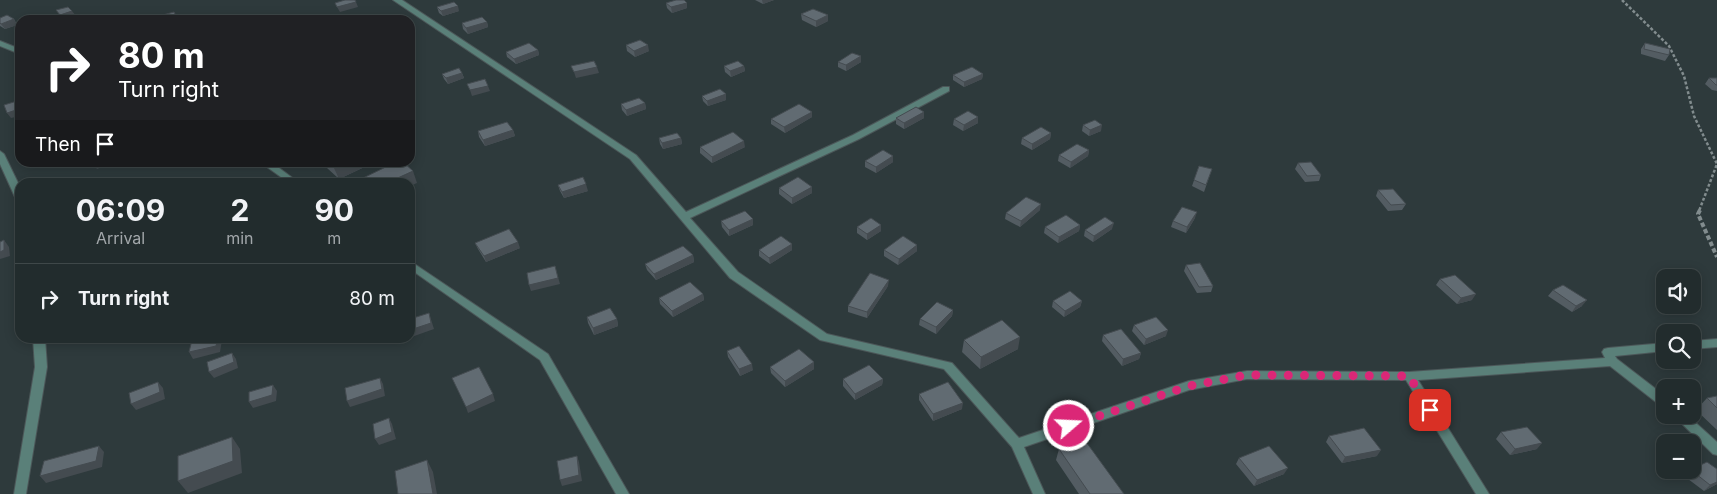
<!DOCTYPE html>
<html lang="en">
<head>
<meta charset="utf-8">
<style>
  body { margin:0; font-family:Inter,sans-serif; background:#2a3435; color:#f1f3f6; height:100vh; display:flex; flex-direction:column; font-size:19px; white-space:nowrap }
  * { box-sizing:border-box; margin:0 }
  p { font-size:16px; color:#a2a7aa }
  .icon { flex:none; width:28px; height:28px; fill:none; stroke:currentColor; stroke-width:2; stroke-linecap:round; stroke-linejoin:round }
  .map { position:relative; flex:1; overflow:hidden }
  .sheet { position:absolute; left:15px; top:178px; width:400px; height:165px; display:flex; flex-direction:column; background:#222c2d; border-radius:15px; box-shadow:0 2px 12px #0003,0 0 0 1px #3f4849 }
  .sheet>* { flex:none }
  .banner { position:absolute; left:15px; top:15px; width:400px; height:152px; border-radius:15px; box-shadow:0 2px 12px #0003,0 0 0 1px #3f4849; background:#202124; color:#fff; overflow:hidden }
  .tools { position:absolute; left:1656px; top:269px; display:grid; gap:10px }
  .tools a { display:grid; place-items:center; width:45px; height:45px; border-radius:10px; background:#222c2d; box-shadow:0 2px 12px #0003,0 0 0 1px #3f4849; font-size:25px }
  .pin { position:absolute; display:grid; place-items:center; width:42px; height:42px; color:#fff; margin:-21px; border-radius:10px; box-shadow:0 2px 8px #0006 }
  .me { position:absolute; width:55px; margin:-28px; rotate:71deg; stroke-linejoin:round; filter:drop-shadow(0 0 4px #0008) }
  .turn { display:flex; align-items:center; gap:18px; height:105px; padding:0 20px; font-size:22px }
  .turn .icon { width:65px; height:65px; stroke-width:2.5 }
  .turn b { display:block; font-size:35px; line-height:42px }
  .then { display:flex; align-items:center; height:48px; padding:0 20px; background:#0003; gap:10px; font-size:19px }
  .eta { display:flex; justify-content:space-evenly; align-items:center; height:85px; text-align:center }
  .eta b { font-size:30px; font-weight:700; line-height:35px }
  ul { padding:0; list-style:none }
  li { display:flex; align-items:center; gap:15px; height:70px; padding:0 20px; border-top:1px solid #3f4849 }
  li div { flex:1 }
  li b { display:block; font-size:19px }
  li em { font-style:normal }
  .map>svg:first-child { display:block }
</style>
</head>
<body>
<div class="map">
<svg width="1717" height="494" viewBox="0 0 1717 494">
  <rect width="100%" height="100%" fill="#2e3a3c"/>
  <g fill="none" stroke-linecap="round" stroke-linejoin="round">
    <!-- minor casing -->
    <g stroke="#4c5759" stroke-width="2">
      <path id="minor" d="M393,0H402L636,155L686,212L853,135L943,87H949V91L859,139L690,218L738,272L827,334L952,363L1019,438L1189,381L1247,371L1409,372L1605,358L1602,352L1604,349L1608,348L1665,343V351L1615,356L1617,359L1665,396V408L1661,406L1610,366L1418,380L1489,494H1476L1406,380L1247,379L1189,390L1024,447L1045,494H1033L1012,447L944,369L820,340L730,278L630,159Z
        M0,41L20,49V54L0,46Z
        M0,151L4,154L20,187V200L15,197L0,164Z
        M260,162H271L298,182H288Z
        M410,261L548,354L629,494H616L540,360L410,269Z
        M33,338H45L47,367L26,494H14L35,367Z
        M1717,339V347L1692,349V341Z
        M1673,415H1687L1717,442V455L1713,454Z"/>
    </g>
    <!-- path-far1 -->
    <path stroke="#828c8e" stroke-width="2.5" stroke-dasharray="3 2" stroke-linecap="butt" d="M1622,0L1669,46L1684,76L1694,116L1717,164L1699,211"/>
    <!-- path -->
    <path stroke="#828c8e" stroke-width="4" stroke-dasharray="4.5 2.5" stroke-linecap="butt" d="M1700,210L1698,214L1717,257"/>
    <!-- minor -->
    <use href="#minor" fill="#5a8079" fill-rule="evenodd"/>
  </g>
  <!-- wall -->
  <path fill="#535c62" d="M755,0H774L763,4Z
    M666,3L687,8L672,13L667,8Z
    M437,7L459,11L443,16L439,13Z
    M801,14L828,15V21L816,27L802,20Z
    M0,18L14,19L17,25L5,29L0,26Z
    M487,22L488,27L468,34L463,29L462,23Z
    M1645,43L1669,55L1665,61L1641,54V49Z
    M626,45L649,51L635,57L627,51Z
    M538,50L539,55L516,64L507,57L506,52Z
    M861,56V62L846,71L838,67V62Z
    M724,66H744L745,71L731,77L725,72Z
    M462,73L464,78L448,84L444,79L442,74Z
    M983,74L982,79L964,87L953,80V75Z
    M1709,78H1717V91L1712,90L1705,84Z
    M702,96L726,100L708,106L703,101Z
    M645,103L646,109L627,116L622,110L621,104Z
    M812,112V117L785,133L771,124V119Z
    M896,118H924L904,129L896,124Z
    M954,119L978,123L963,131L953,125Z
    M1083,125L1101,131L1089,136L1082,131Z
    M513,130L515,136L485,146L479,137L478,131Z
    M1051,133L1050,139L1032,150L1021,144L1022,138Z
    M659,138H681L682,144L663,149L660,144Z
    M700,147H745L712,163L700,153Z
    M1089,150L1088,156L1070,168L1058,161L1059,155Z
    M893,156V162L876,173L865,167V161Z
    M325,162H375L339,179L327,168Z
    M1298,163L1321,175L1319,181L1305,182L1295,169Z
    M1199,166L1212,169L1204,192L1192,186Z
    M558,185L588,191L564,198L560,191Z
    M779,188L812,193L792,204L779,194Z
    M1378,190L1406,204L1402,210L1388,211L1376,196Z
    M1040,210L1020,227L1005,219L1006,213Z
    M1195,218L1186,233L1171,227L1173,221Z
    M753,219V225L729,236L722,227L721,221Z
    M1080,225L1079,231L1058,243L1044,233L1045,227Z
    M857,227L881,231L867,240L857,233Z
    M1112,229L1093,242L1084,236L1085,230Z
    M475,243L520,248L486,262L478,249Z
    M792,244V250L770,264L759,256V250Z
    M884,250L917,251L898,265L884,256Z
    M693,255L694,262L656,280L647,270L645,264Z
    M1186,265L1213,286L1211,292L1197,293L1184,271Z
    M1440,279L1472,300L1457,304L1436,285Z
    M888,286L867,318L848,312V306Z
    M1553,290L1582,306L1572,312L1548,296Z
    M703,294L704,300L673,317L660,304L659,298Z
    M1053,301H1082L1080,307L1064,317L1052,307Z
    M953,310L952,316L936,334L919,325L920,319Z
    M587,317L617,319L618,326L594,335L588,323Z
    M1134,325L1166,336L1144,345L1132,331Z
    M1103,335L1141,353L1139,359L1122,366L1102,341Z
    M964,340L1018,349L980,369L962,352Z
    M727,351L753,370L740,376L728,357Z
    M814,362V369L785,387L771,373L770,367Z
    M843,379H883L882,385L855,400L843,386Z
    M919,394L962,409L933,421L919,400Z
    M1717,396V430L1696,410L1707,398Z
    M1501,432L1537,449L1510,455L1496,439Z
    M1329,436L1377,456L1342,463L1326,442Z
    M1059,449L1124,494H1079L1056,460Z
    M1239,458L1284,474L1254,486L1236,464Z
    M1690,470H1692L1717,484L1704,491L1684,476Z"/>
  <!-- shaded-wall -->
  <path fill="#444b50" d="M762,0H774L763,4Z
    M356,2L358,7L340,12L337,7Z
    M687,3V8L672,13L671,7Z
    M458,6L459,11L443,16L441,11Z
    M72,11L76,16L64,20L60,15Z
    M828,15V21L816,27V21Z
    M176,16L178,20H163Z
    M14,19L17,25L5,29L1,24Z
    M487,22L488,27L468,34L466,28Z
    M648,45L649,51L635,57L634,51Z
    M538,50L539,55L516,64L514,59Z
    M861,56V62L846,71V65Z
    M744,66L745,71L731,77L730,71Z
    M597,67L599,73L576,78L574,72Z
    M462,73L464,78L448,84L446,78Z
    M983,74L982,79L964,87V82Z
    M488,86L490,91L472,96L470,90Z
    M726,94V100L708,106L707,101Z
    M17,101L20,105V116L11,118L7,113Z
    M645,103L646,109L627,116L626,110Z
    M812,112V117L785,133L784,127Z
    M924,112V118L904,129V123Z
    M978,117V123L963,131L964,125Z
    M1102,125L1101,131L1089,136L1090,130Z
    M513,130L515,136L485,146L483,140Z
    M1051,133L1050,139L1032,150V144Z
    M681,138L682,144L663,149L662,143Z
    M744,141L745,147L712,163V157Z
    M1089,150L1088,156L1070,168L1071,162Z
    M893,156V162L876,173V167Z
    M94,162H113L97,169L93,163Z
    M182,162H198L186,168Z
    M345,162H375L339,179L334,168Z
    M413,171L417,183L410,186V182H389Z
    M586,184L588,191L564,198L562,192Z
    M812,187V193L792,204V198Z
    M1041,204L1040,210L1020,227L1021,221Z
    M1197,212L1195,218L1186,233L1187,227Z
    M753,219V225L729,236V230Z
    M1114,223L1112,229L1093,242L1094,236Z
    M881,225V231L867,240V234Z
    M1080,225L1079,231L1058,243L1059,237Z
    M4,240L9,247L10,256L0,259V252Z
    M518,242L520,248L486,262L484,256Z
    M792,244V250L770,264L769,258Z
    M917,245V251L898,265L899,259Z
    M693,255L694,262L656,280L654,274Z
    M555,266L560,284L531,291L529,285Z
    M889,280L888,286L867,318V312Z
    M703,294L704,300L673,317L672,311Z
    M1476,294L1472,300L1457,304L1461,298Z
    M1587,300L1582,306L1572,312L1576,306Z
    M1082,301L1080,307L1064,317L1065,311Z
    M953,310L952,316L936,334V327Z
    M429,313L434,329L403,340L402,338H410V330Z
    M617,319L618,326L594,335L593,328Z
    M1168,330L1166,336L1144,345L1146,339Z
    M1020,337L1018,349L980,369L981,357Z
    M218,338H221L222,340L220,352L193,359L189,352Z
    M232,353L236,359L238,368L214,378L209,372Z
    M1141,353L1139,359L1122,366L1123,359Z
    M814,362V369L785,387V381Z
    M752,364L753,370L740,376L739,369Z
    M380,378L383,384L385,396L350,407L347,401Z
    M883,379L882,385L855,400V394Z
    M158,382L163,388L165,399L136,410L131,404Z
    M273,385L277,391L276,401L253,408L249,402Z
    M493,394L495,401L468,413L466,407Z
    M963,403L962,409L933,421V414Z
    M389,418L392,424L396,439L379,445L375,439Z
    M232,437L240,449L242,473L188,493L178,481Z
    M1542,443L1537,449L1510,455L1515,449Z
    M99,446L104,452L102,467L46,483L40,476Z
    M1381,450L1377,456L1342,463L1345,457Z
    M577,456L579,462L582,481L562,486L560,480Z
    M427,460L433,472L437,494H433Z
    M1288,468L1284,474L1254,486L1257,480Z
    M1717,482V484L1704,491L1710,485Z"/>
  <!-- building -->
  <path fill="#616b72" stroke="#444b50" d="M345,0H355L356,2L337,7L335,3Z
    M676,0H684L687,3L671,7L666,3Z
    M454,2L458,6L441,11L437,7Z
    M68,7L72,11L60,15L56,10Z
    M813,9L828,15L816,21L801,14Z
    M174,12L176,16L161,20L159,16Z
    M7,15L14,19L1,24L0,23V18Z
    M482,17L487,22L466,28L462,23Z
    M640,40L648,45L634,51L626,45Z
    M529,43L538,50L514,59L506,52Z
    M1645,43L1670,49L1669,55L1644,49Z
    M852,53L861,56L846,65L838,62Z
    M594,61L597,67L574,72L571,66Z
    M738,61L744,66L730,71L724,66Z
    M972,67L983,74L964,82L953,75Z
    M459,68L462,73L446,78L442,74Z
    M1709,78H1717V85H1716Z
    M485,79L488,86L470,90L467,84Z
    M720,89L726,94L707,101L702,96Z
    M639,98L645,103L626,110L621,104Z
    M17,101L19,109L7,113L4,105Z
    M799,104L812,112L784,127L771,119Z
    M916,107L924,112L904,123L896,118Z
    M968,111L978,117L964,125L954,119Z
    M1095,120L1102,125L1090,130L1083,125Z
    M507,122L513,130L483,140L478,131Z
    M1041,127L1051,133L1032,144L1022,138Z
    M733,132L744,141L712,157L700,147Z
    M677,133L681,138L662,143L659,138Z
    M1077,144L1089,150L1071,162L1059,155Z
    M883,150L893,156L876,167L865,161Z
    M328,162H345L334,168Z
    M396,162H403L413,171L389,182H364L361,179Z
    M1311,162L1321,175L1307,176L1298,163Z
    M1199,166L1212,169L1206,185L1194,180Z
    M583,177L586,184L562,192L558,185Z
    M798,177L812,187L792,198L779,188Z
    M266,179L268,182H259Z
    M1393,189L1406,204L1391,205L1378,190Z
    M1026,197L1041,204L1021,221L1006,213Z
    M1182,207L1197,212L1187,227L1173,221Z
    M745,211L753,219L729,230L721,221Z
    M1066,215L1080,225L1059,237L1045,227Z
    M1105,217L1114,223L1094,236L1085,230Z
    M871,218L881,225L867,234L857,227Z
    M509,229L518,242L484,256L475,243Z
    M781,236L792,244L769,258L759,250Z
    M903,236L917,245L899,259L884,250Z
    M4,240V250L0,252V242Z
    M683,246L693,255L654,274L645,264Z
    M1200,263L1213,286L1199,287L1186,265Z
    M555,266L558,278L529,285L527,273Z
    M870,273L889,280L867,312L848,306Z
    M1455,275L1476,294L1461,298L1440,279Z
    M690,282L703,294L672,311L659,298Z
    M1563,285L1587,300L1576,306L1553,290Z
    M1070,291L1082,301L1065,311L1053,301Z
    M937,302L953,310L936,327L920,319Z
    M610,308L617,319L593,328L587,317Z
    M429,313L431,323L410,330V319Z
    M1156,317L1168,330L1146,339L1134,325Z
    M1002,320L1020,337L981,357L964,340Z
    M1121,329L1141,353L1123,359L1103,335Z
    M202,338H218L216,346L189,352L192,340Z
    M739,346L752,364L739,369L727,351Z
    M799,349L814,362L785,381L770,367Z
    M232,353L234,362L209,372L207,362Z
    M869,365L883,379L855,394L843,379Z
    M479,367L493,394L466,407L452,378Z
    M380,378L382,389L347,401L345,388Z
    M158,382L160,392L131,404L129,393Z
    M948,382L963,403L933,414L919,394Z
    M273,385L272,395L249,402V392Z
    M1717,396V408L1707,398Z
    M389,418L392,432L375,439L373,424Z
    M1527,427L1542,443L1515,449L1501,432Z
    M1364,428L1381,450L1345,457L1329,436Z
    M232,437L233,461L178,481V456Z
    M1084,439L1124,494H1090L1059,449Z
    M99,446L96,461L40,476L44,461Z
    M1269,446L1288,468L1257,480L1239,458Z
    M577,456L579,475L560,480L557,461Z
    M427,460L433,494H398L395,471Z
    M1707,462L1717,469V482L1710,485L1691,470H1692V469Z"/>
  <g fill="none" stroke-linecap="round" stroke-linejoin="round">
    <!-- route -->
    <path stroke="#db2777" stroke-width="9" stroke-dasharray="0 16.2" d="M1069,426L1189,386L1247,375L1409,376L1430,410"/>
  </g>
</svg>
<div class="tools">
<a><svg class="icon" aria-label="sound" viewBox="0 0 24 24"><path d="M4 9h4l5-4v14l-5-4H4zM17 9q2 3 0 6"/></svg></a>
<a><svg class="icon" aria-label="search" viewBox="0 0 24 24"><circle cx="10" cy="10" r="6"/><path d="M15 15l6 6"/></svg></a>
<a>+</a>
<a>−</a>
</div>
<div class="pin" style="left:1430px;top:410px;background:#d93025"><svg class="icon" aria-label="arrive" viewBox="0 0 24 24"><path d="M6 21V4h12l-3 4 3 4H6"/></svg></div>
<svg class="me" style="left:1069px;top:426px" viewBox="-20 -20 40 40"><circle r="17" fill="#db2777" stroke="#fff" stroke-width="3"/><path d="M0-11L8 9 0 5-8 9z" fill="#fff"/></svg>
<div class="banner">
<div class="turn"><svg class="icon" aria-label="right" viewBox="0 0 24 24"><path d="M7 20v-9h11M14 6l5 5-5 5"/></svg><div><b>80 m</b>Turn right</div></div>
<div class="then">Then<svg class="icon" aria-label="arrive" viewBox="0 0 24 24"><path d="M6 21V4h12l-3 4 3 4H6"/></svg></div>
</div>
<section class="sheet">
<div class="eta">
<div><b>06:09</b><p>Arrival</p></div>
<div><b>2</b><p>min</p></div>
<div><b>90</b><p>m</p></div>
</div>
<ul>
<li><svg class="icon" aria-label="right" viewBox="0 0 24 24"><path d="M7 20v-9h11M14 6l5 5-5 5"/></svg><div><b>Turn right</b></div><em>80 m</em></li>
</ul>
</section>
</div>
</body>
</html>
